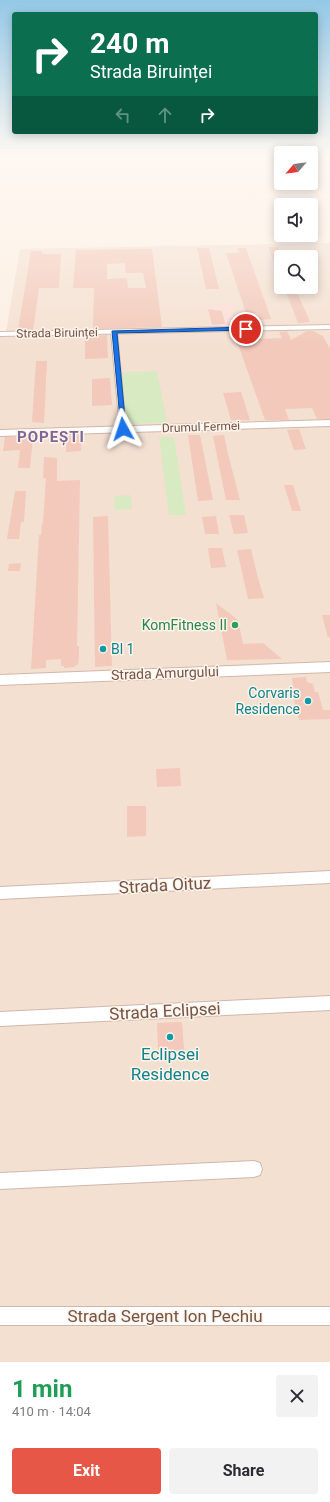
<!DOCTYPE html>
<html lang="en">
<head>
<meta charset="utf-8">
<style>
  body { margin:0; font-family:Roboto,sans-serif; background:#f2f2f3; color:#2b2b33; height:100vh; display:flex; flex-direction:column; font-size:15px; white-space:nowrap }
  * { box-sizing:border-box; margin:0 }
  p { font-size:13px; color:#7c7c81 }
  .icon { flex:none; width:22px; height:22px; fill:none; stroke:currentColor; stroke-width:2; stroke-linecap:round; stroke-linejoin:round }
  .map { position:relative; height:1362px; overflow:hidden }
  .panel { display:flex; flex-direction:column; background:#fff; flex:1 }
  .panel>* { flex:none }
  .hud { position:absolute; left:12px; top:12px; width:306px; height:122px; border-radius:4px; box-shadow:0 2px 10px #0003; background:#0b6e4f; color:#fff; overflow:hidden }
  .needle { width:26px; rotate:242deg }
  .controls { position:absolute; left:274px; top:146px; display:grid; gap:8px }
  .controls a { display:grid; place-items:center; width:44px; height:44px; border-radius:4px; background:#fff; box-shadow:0 2px 10px #0003; font-size:20px }
  .pin { position:absolute; display:grid; place-items:center; width:34px; height:34px; color:#fff; margin:-17px; border:2px solid #fff; border-radius:50%; box-shadow:0 1px 4px #0007 }
  .me { position:absolute; width:44px; margin:-22px; rotate:355deg; stroke-linejoin:round; filter:drop-shadow(0 0 3px #0008) }
  .turn { display:flex; align-items:center; gap:14px; height:84px; padding:0 12px; font-size:18px }
  .turn .icon { width:52px; height:52px; stroke-width:2.5 }
  .turn b { display:block; font-size:28px; line-height:34px }
  .lanes { display:flex; align-items:center; height:38px; padding:0 12px; background:#0003; justify-content:center; gap:20px; direction:ltr }
  .lanes .off { opacity:.35 }
  .round { display:grid; place-items:center; flex:none; width:42px; height:42px; border-radius:4px; background:#f2f2f3 }
  .summary { display:flex; align-items:center; justify-content:space-between; height:68px; padding:0 12px }
  h1 { font-size:24px; font-weight:700; line-height:30px; color:#1e9e55 }
  .button { display:flex; gap:8px; margin-top:auto; padding:8px 12px }
  .button a { flex:1; height:46px; border-radius:4px; background:#e65747; color:#fff; font-size:16px; font-weight:700; line-height:46px; text-align:center }
  .button a+a { background:#f2f2f3; color:#2b2b33 }
  .map>svg:first-child { display:block }
</style>
</head>
<body>
<div class="map">
<svg width="330" height="1362" viewBox="0 0 330 1362">
  <rect width="100%" height="100%" fill="#fcefe3"/>
  <!-- residential -->
  <path fill="#f4e0d1" fill-rule="evenodd" d="M330,243V1362H0V332H6L20,249ZM281,257H311V287H281Z"/>
  <!-- commercial -->
  <path fill="#fdddd6" d="M233,305L240,327L211,328L206,306Z"/>
  <!-- green -->
  <path fill="#d7eac1" d="M157,371L167,423L126,424L120,373Z
    M159,437H174L186,515H169Z
    M131,495L132,509L115,510L114,496Z"/>
  <!-- building -->
  <path fill="#f2c9ba" fill-rule="evenodd" d="M268,247H278L283,257H281V279Z
    M197,248H209L219,289H206Z
    M237,248H246L271,319L261,320L258,313H246L226,253H239Z
    M152,249L162,327L93,329L94,288H73L76,250ZM125,263L126,273H143L146,288H128L127,278L107,279V264Z
    M31,251H42V254H61L59,288H39L33,330H18Z
    M284,287H295L310,322L298,323Z
    M208,309L222,311L225,324L212,325Z
    M287,331L291,340L307,331H313L323,336L330,349V419H317L312,408L285,409L289,420H265L234,333L255,332L258,339L282,338L279,332Z
    M107,335L108,358L85,359V336Z
    M36,361H47L44,423L32,422Z
    M110,378L112,405L92,406V379Z
    M241,392L250,420H231L223,393Z
    M299,429L306,449L294,450L287,430Z
    M81,435V451L66,452L67,436Z
    M188,435H200L213,500L198,501Z
    M224,435L228,454L240,500H226L213,436Z
    M5,437H33L30,468H18L20,450L3,451Z
    M44,457L57,458V481L80,480L77,646H79V658L78,665H75V667L64,668V666H61V659L46,660V668L31,669L39,535H41L42,523H43L46,478H43Z
    M284,485H293L301,511H292Z
    M15,491H26L24,522H21L19,539H7Z
    M229,515H244L248,533L234,534Z
    M108,516L112,666L95,667L93,517Z
    M216,516L219,534H205L202,517Z
    M208,548H222L226,567L211,568Z
    M251,549L258,578L264,598L248,599L237,550Z
    M21,563L20,571H8L9,564Z
    M216,603L238,620L243,644L263,643L282,659L227,660Z
    M322,615H330V637L328,638Z
    M306,677L307,682L313,684L315,692H318L323,710H330V719L299,720L292,692H294L292,678Z
    M180,768L181,786L157,787L156,769Z
    M127,806H146V836L127,837Z
    M182,1022L184,1050L158,1051L157,1023Z"/>
  <g fill="none" stroke-linecap="round" stroke-linejoin="round">
    <!-- street casing -->
    <g stroke="#cfb7ac" stroke-width="2">
      <path id="street" d="M114,330L117,332L126,429L123,431L120,429L111,332Z
        M330,871V883L0,899V887Z
        M330,996V1010L0,1026V1012Z
        M254,1161L260,1163L262,1169L260,1175L254,1177L0,1189V1173Z
        M0,1307H330V1325H0Z"/>
    </g>
    <!-- secondary casing -->
    <g stroke="#d2b6a9" stroke-width="2">
      <path id="secondary" d="M330,325V329L0,336V332Z
        M330,420V426L0,436V430Z
        M330,662V672L0,685V675Z"/>
    </g>
    <!-- street -->
    <use href="#street" fill="#fff" fill-rule="evenodd"/>
    <!-- secondary -->
    <use href="#secondary" fill="#fff" fill-rule="evenodd"/>
  </g>
  <!-- sky -->
  <linearGradient id="sky" x2="0" y2="1"><stop stop-color="#94c8e7"/><stop offset="0.45" stop-color="#fef8f2"/><stop offset="1" stop-color="#fef8f2" stop-opacity="0"/></linearGradient>
  <rect width="330" height="347" fill="url(#sky)"/>
  <!-- route -->
  <path fill="#1a73e8" stroke="#114b97" d="M246,327L248,330L117,333L126,429L121,430L112,331Z"/>
  <!-- markers -->
  <circle fill="#2e9e5b" stroke="#fff4e9" stroke-width="1.5" cx="235" cy="625" r="4"/>
  <g fill="#0f9aa8" stroke="#fff4e9" stroke-width="1.5">
    <circle cx="103" cy="649" r="4"/>
    <circle cx="308" cy="701" r="4"/>
    <circle cx="170" cy="1037" r="4"/>
  </g>
  <g text-anchor="middle" stroke-width="3" stroke-linejoin="round" paint-order="stroke">
    <!-- far-street labels -->
    <g font-size="12" fill="#745349" stroke="#fff4e9">
      <text transform="translate(57 333) rotate(-1)" y="4">Strada Biruinței</text>
      <text transform="translate(201 427) rotate(-2)" y="4">Drumul Fermei</text>
    </g>
    <!-- leisure labels -->
    <g font-size="14" fill="#27864d" stroke="#fff4e9" text-anchor="end">
      <text x="227" y="630">KomFitness II</text>
    </g>
    <!-- culture labels -->
    <g font-size="14" fill="#0d838f" stroke="#fff4e9" text-anchor="start">
      <text x="111" y="654">Bl 1</text>
      <text x="300" y="698" text-anchor="end">Corvaris<tspan x="300" dy="16">Residence</tspan></text>
    </g>
    <!-- street labels -->
    <g font-size="14" fill="#745349" stroke="#fff4e9">
      <text transform="translate(165 673) rotate(-2)" y="5">Strada Amurgului</text>
    </g>
    <!-- far-district labels -->
    <g font-size="15" font-weight="bold" letter-spacing="1" fill="#806498" stroke="#fff4e9">
      <text x="51" y="442">POPEȘTI</text>
    </g>
    <!-- near-street labels -->
    <g font-size="17" fill="#745349" stroke="#fff4e9">
      <text transform="translate(165 885) rotate(-3)" y="6">Strada Oituz</text>
      <text transform="translate(165 1011) rotate(-3)" y="6">Strada Eclipsei</text>
      <text x="165" y="1322">Strada Sergent Ion Pechiu</text>
    </g>
    <!-- near-culture labels -->
    <g font-size="17" fill="#0d838f" stroke="#fff4e9">
      <text x="170" y="1060">Eclipsei<tspan x="170" dy="20">Residence</tspan></text>
    </g>
  </g>
</svg>
<div class="controls">
<a><svg class="needle" viewBox="-14 -14 28 28"><path d="M0-13l5 13h-10z" fill="#e53935"/><path d="M0 13l5-13h-10z" fill="#7c7c81"/></svg></a>
<a><svg class="icon" aria-label="sound" viewBox="0 0 24 24"><path d="M4 9h4l5-4v14l-5-4H4zM17 9q2 3 0 6"/></svg></a>
<a><svg class="icon" aria-label="search" viewBox="0 0 24 24"><circle cx="10" cy="10" r="6"/><path d="M15 15l6 6"/></svg></a>
</div>
<div class="pin" style="left:246px;top:329px;background:#d93025"><svg class="icon" aria-label="arrive" viewBox="0 0 24 24"><path d="M6 21V4h12l-3 4 3 4H6"/></svg></div>
<svg class="me" style="left:123px;top:429px" viewBox="-20 -20 40 40"><path d="M0-17L14 15 0 8-14 15z" fill="#1a73e8" stroke="#fff" stroke-width="4"/></svg>
<div class="hud">
<div class="turn"><svg class="icon" aria-label="right" viewBox="0 0 24 24"><path d="M7 20v-9h11M14 6l5 5-5 5"/></svg><div><b>240 m</b>Strada Biruinței</div></div>
<div class="lanes"><svg class="icon off" aria-label="left" viewBox="0 0 24 24"><path d="M17 20v-9H6M10 6l-5 5 5 5"/></svg><svg class="icon off" aria-label="ahead" viewBox="0 0 24 24"><path d="M12 20V5M6 11l6-6 6 6"/></svg><svg class="icon" aria-label="right" viewBox="0 0 24 24"><path d="M7 20v-9h11M14 6l5 5-5 5"/></svg></div>
</div>
</div>
<section class="panel">
<div class="summary"><div><h1>1 min</h1><p>410 m · 14:04</p></div><a class="round"><svg class="icon" aria-label="close" viewBox="0 0 24 24"><path d="M6 6l12 12M18 6L6 18"/></svg></a></div>
<div class="button"><a>Exit</a><a>Share</a></div>
</section>
</body>
</html>
